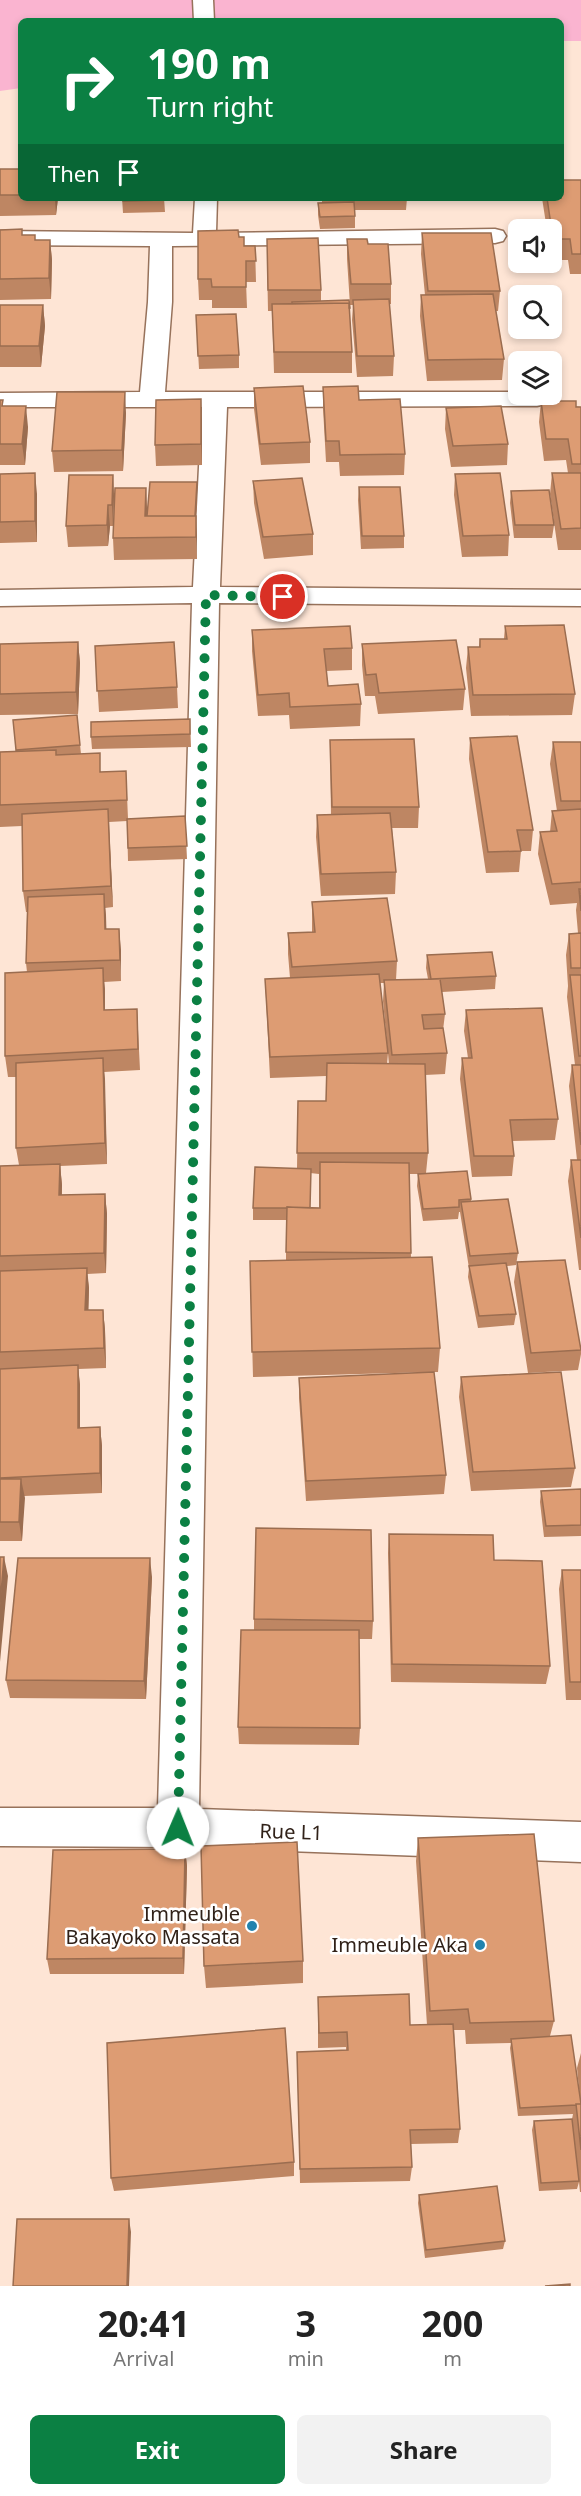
<!DOCTYPE html>
<html lang="en">
<head>
<meta charset="utf-8">
<style>
  body { margin:0; font-family:"Noto Sans",sans-serif; background:#f2f2f2; color:#222; height:100vh; display:flex; flex-direction:column; font-size:22px; white-space:nowrap }
  * { box-sizing:border-box; margin:0 }
  p { font-size:20px; color:#767676 }
  .icon { flex:none; width:33px; height:33px; fill:none; stroke:currentColor; stroke-width:2; stroke-linecap:round; stroke-linejoin:round }
  .map { position:relative; height:2286px; overflow:hidden }
  .sheet { display:flex; flex-direction:column; background:#fff; flex:1 }
  .sheet>* { flex:none }
  .banner { position:absolute; left:18px; top:18px; width:546px; height:183px; border-radius:9px; box-shadow:0 3px 9px #0003; background:#0b8043; color:#fff; overflow:hidden }
  .buttons { position:absolute; left:508px; top:219px; display:grid; gap:12px }
  .buttons a { display:grid; place-items:center; width:54px; height:54px; border-radius:9px; background:#fff; box-shadow:0 3px 9px #0003; font-size:30px }
  .pin { position:absolute; display:grid; place-items:center; width:51px; height:51px; color:#fff; margin:-26px; border:3px solid #fff; border-radius:50%; box-shadow:0 2px 6px #0007 }
  .me { position:absolute; width:66px; margin:-33px; rotate:1deg; stroke-linejoin:round; filter:drop-shadow(0 0 4px #0008) }
  .turn { display:flex; align-items:center; gap:21px; height:126px; padding:0 30px; font-size:27px }
  .turn .icon { width:78px; height:78px; stroke-width:2.5 }
  .turn b { display:block; font-size:42px; line-height:51px }
  .then { display:flex; align-items:center; height:57px; padding:0 30px; background:#0003; gap:12px; font-size:22px }
  .eta { display:flex; justify-content:space-evenly; align-items:center; height:102px; text-align:center }
  .eta b { font-size:36px; font-weight:700; line-height:42px }
  .cta { display:flex; gap:12px; margin-top:auto; padding:12px 30px }
  .cta a { flex:1; height:69px; border-radius:9px; background:#0b8043; color:#fff; font-size:24px; font-weight:700; line-height:69px; text-align:center }
  .cta a+a { background:#f2f2f2; color:#222 }
  .map>svg:first-child { display:block }
</style>
</head>
<body>
<div class="map">
<svg width="581" height="2286" viewBox="0 0 581 2286">
  <rect width="100%" height="100%" fill="#fee5d5"/>
  <!-- green -->
  <path fill="#fab4d0" d="M0,0H581V41H561V21H21V88L0,91Z"/>
  <g fill="none" stroke-linecap="round" stroke-linejoin="round">
    <!-- street casing -->
    <g stroke="#97725b" stroke-width="3">
      <path id="street" d="M193,0H213L214,21H194Z
        M195,198H217L216,233L495,229L503,231L506,236L503,241L495,243L172,246V302L165,392H519V394H546L549,399L546,404L537,406L227,407L220,587L581,590V606L219,603L199,1809L581,1822V1862L178,1847L0,1846V1808H158L192,603L0,606V590L193,587L202,407H0V393L140,392L148,302L150,246L0,245V231L193,233Z"/>
    </g>
    <!-- street -->
    <use href="#street" fill="#fff" fill-rule="evenodd"/>
  </g>
  <!-- wall -->
  <path fill="#be8663" fill-rule="evenodd" d="M0,169H21V198H58L56,215L0,216Z
    M581,180V274H570L568,260H558L556,246H552V230H547L542,198H561Z
    M122,198H164L165,212L123,213Z
    M322,198H407L406,210H355V228L320,229L318,215V203H322Z
    M22,229V235L35,240H50L52,260L51,299L0,300V230Z
    M422,233L500,291L498,311H496L504,359L502,380L427,381L420,316L421,295H425L421,254Z
    M239,237L245,246H255L256,282H246L247,308H212V300H199L198,279Z
    M347,239L368,244L391,284V304H389L394,356L393,376L357,377L352,320L353,305H350L347,259Z
    M267,260L321,290V301L350,308V321L352,352V373H274L272,311H268Z
    M0,305H43L45,326L41,367H0Z
    M196,315L239,355V368L199,369Z
    M323,387L359,400L405,454L404,475L340,476L339,462H326L323,408Z
    M254,388L310,442V463L261,465L254,409Z
    M0,400L3,406L28,427L25,465H0Z
    M541,401L581,407V550H558L550,494L552,473H568L566,460L544,461L539,422Z
    M446,408L508,444L507,465L451,467L445,429Z
    M126,413L123,471L54,472L52,451Z
    M202,420V465L156,466L155,445Z
    M0,474L37,494V542L0,543Z
    M455,474L509,535L508,556L462,557L454,495Z
    M113,475L114,496L113,526H110L108,546L68,547L66,526Z
    M253,481L313,534V555L264,559L254,503Z
    M359,487L404,536V548L361,549L358,500Z
    M146,488L147,516L197,495L196,516L197,559L114,560L113,538Z
    M511,491L554,525L552,538H514L510,503Z
    M505,626L575,694L572,715L471,716L466,668L468,647H479L480,639H504Z
    M252,630L352,648V670L326,671L328,686L361,704L360,726L290,729L289,715L258,716L252,651Z
    M78,642L80,663L78,714L0,715V644Z
    M362,644L465,689L463,710L378,714L375,696H365L362,665Z
    M95,646L177,687L178,708L99,712Z
    M77,715L81,754L101,772L126,771L128,819L185,816L187,859L128,861L127,821L109,822L113,907L105,908L106,929H119L121,981L104,982L105,1010L137,1009L140,1070L104,1072L107,1164L60,1166L62,1185V1195L105,1194L107,1214L106,1273L87,1274L89,1288L88,1310H103L105,1330L106,1368L78,1369L80,1385V1428L100,1427L102,1446V1493L24,1496L22,1541H0V1166L19,1165L16,1148V1077H8L5,1056L27,972L26,963L27,912H26L23,891L22,826L0,827V752L16,751L13,720Z
    M190,719L191,747L92,749L91,737Z
    M470,738L533,830L531,851H521L519,872L486,873L469,759Z
    M330,740L419,807L418,828H392L396,872L395,894L321,896L316,837L317,815H331Z
    M553,742H581V1270H579L568,1181L571,1160H577L569,1086L572,1065H575L567,997L568,986L566,955L569,934L578,933L576,910L577,903L550,905L538,854L540,832H550L552,811H557L550,764Z
    M312,902L397,961L396,980L428,979L426,968L427,955L496,976L495,989L442,992L445,1014L443,1030L447,1053L445,1074L425,1075L428,1153L426,1173L471,1199V1201L518,1253L516,1265L507,1266L516,1314L514,1325L478,1328L468,1277L469,1268L460,1212H459L458,1219L423,1221L417,1186L418,1174H409L411,1257L440,1348L438,1372H434L446,1475L444,1494L306,1501L299,1398V1378L430,1372L253,1377L250,1261L286,1260V1220H253V1208L297,1168L298,1101H326V1076L270,1078L265,979L290,978L288,954V933L312,932ZM380,983H384L383,1001L389,1064H387L388,1053ZM310,1173L319,1174V1208H310Z
    M466,1010L558,1119L555,1140L512,1141L514,1156L512,1176L472,1177L460,1079L462,1058H468L464,1031Z
    M517,1262L581,1347V1354L578,1370L528,1373L514,1282Z
    M461,1377L575,1468L571,1487L471,1491L459,1397Z
    M581,1489V1536L544,1537L540,1502L541,1491Z
    M389,1534L494,1560L550,1666L546,1684L391,1682L388,1553Z
    M562,1570H581V1700H566L559,1589Z
    M152,1577L146,1699L10,1698L6,1680Z
    M254,1619L373,1621L372,1639H359L360,1728L359,1745L239,1744L238,1727L254,1630Z
    M418,1838L554,2021L550,2036L580,2099L577,2068L581,2053V2192H580L579,2182L577,2189L539,2191L532,2130L534,2121L572,2119L573,2114L518,2116L510,2048L511,2043L466,2044L465,2030H454L460,2129L458,2143L411,2144L412,2167L410,2181L300,2183L297,2052L346,2050V2047L318,2048V1997L410,2025H427L416,1861Z
    M185,1849L187,1866L184,1974H50L47,1959Z
    M303,1961V1983L206,1988L204,1966Z
    M294,2162V2176L114,2191L111,2178Z
    M419,2195L505,2241L503,2249L425,2258L418,2203Z"/>
  <!-- shaded-wall -->
  <path fill="#9b6d50" d="M55,198H58L56,215Z
    M50,240L52,260L51,299L49,278Z
    M43,305L45,326L41,367L39,346Z
    M125,392L126,413L123,471L122,450Z
    M201,399L202,420V465L201,444Z
    M26,406L28,427L25,465L22,444Z
    M35,473L37,494V542L35,521Z
    M113,475L114,496L113,526L112,505Z
    M197,482V495L195,534L194,521Z
    M146,488L147,509L146,537L145,516Z
    M108,505L110,526L108,546L107,525Z
    M196,516L197,537V559L196,537Z
    M78,642L80,663L78,714L76,692Z
    M108,809L109,830L113,907L111,886Z
    M104,894L106,915L107,951L105,929Z
    M119,929L121,950V981L120,960Z
    M103,968L105,989V1032L104,1010Z
    M103,1058L105,1079L107,1164L105,1143Z
    M60,1164L62,1185L61,1216L59,1195Z
    M105,1194L107,1214L106,1273L104,1253Z
    M87,1268L89,1288L88,1330L85,1310Z
    M103,1310L105,1330L106,1368L104,1348Z
    M78,1365L80,1385V1448L78,1428Z
    M100,1427L102,1446V1493L100,1473Z
    M21,1479L25,1498L22,1541L19,1522Z
    M4,1557L8,1576L0,1662V1605Z
    M150,1558L152,1577L146,1699L144,1681Z
    M185,1849L187,1866L184,1974L183,1958Z
    M129,2219L131,2232L129,2286H127Z"/>
  <!-- building -->
  <path fill="#dd9c73" stroke="#9b6d50" stroke-width="1.5" d="M0,169H21V195H0Z
    M561,180H581V254H572L570,239H559L558,225H551L547,198H561Z
    M122,198H164V200L123,201Z
    M354,202L355,216L320,217L318,203Z
    M22,229V235H35V240H50L49,278L0,279V230Z
    M238,230L239,237H244V246H255L256,261H246V287H212L211,279H198V231Z
    M422,233H491L500,291H428Z
    M318,238L321,290H268L267,239Z
    M347,239H367L368,244H388L391,284H351Z
    M493,294L504,359L428,360L421,295Z
    M389,299L394,356H357L353,300Z
    M349,300L350,308H349V303L292,304V302Z
    M349,303L352,352H274L272,304Z
    M0,305H43L39,346H0Z
    M236,314L239,355L198,356L196,315Z
    M303,386L310,442L260,444L254,388Z
    M358,386L359,400L400,399L405,454L340,455L339,441H326L323,387Z
    M57,392H125L122,450L52,451Z
    M201,399V444L155,445L156,400Z
    M0,400H3L2,406H26L22,444H0Z
    M541,401H576V407H581V464H572L568,439H546Z
    M501,406L508,444L453,446L446,408Z
    M35,473V521L0,522V474Z
    M500,473L509,535L463,536L455,474Z
    M552,473H581V528L561,529Z
    M69,475H113L112,505H108L107,525L66,526Z
    M302,478L313,534L263,537L253,481Z
    M150,482H197L195,516H147Z
    M359,487H400L404,536H362Z
    M115,488H146L145,516H196V537L113,538Z
    M549,490L554,525H515L511,491Z
    M564,625L575,694L473,695L468,647H480V639H507L505,626Z
    M350,626L352,648L324,649L328,686L358,684L361,704L290,707L289,693L258,695L252,630Z
    M456,640L465,689L379,693L376,674L366,675L362,644Z
    M78,642L76,692L0,694V644Z
    M174,642L177,687L97,691L95,646Z
    M77,715L80,745L16,750L13,720Z
    M190,719V734L91,737V722Z
    M517,736L533,830H517L521,851L488,852L470,738Z
    M414,739L419,807H332L330,740Z
    M553,742H581V801H561Z
    M56,750V755L100,753V772L126,771L127,800L0,805V752Z
    M108,809L111,886L23,891L22,814Z
    M581,809V882L552,884L540,832L557,831L552,811Z
    M390,813L396,872L321,874L317,815Z
    M185,816L187,846L128,848L127,819Z
    M579,889H581V911Z
    M104,894L105,929H119L120,960L26,963L28,897Z
    M387,898L397,961L292,967L288,933L315,932L312,902Z
    M581,933V968H571L569,934Z
    M492,952L496,976L431,979L427,955Z
    M103,968L104,1010L137,1009L138,1049L5,1056V973Z
    M379,974L388,1053L270,1057L265,979Z
    M570,975H581V1056H579Z
    M440,979L445,1014L422,1015L424,1029L443,1028L447,1053L392,1055L384,980Z
    M542,1008L558,1119L510,1120L514,1156H474L462,1058H472L466,1010Z
    M103,1058L105,1143L16,1148V1063Z
    M327,1063L425,1064L428,1153H297L298,1101H326Z
    M572,1065H581V1145Z
    M571,1160H581V1238Z
    M320,1162L409,1163L411,1253L286,1252L287,1207L320,1208Z
    M60,1164L59,1195L105,1194L104,1253L0,1256V1166Z
    M255,1167L311,1169L310,1208L287,1207V1208H253Z
    M467,1171L471,1199L459,1200V1207L423,1209L418,1174Z
    M508,1199L518,1253L470,1256L461,1202Z
    M432,1257L440,1348L252,1352L250,1261Z
    M565,1260L581,1350L531,1353L517,1262Z
    M506,1263L516,1314L479,1316L469,1266Z
    M87,1268L85,1310H103L104,1348L0,1352V1271Z
    M78,1365V1428L100,1427V1473L0,1478V1369Z
    M434,1372L446,1475L306,1481L299,1378Z
    M561,1372L575,1468L473,1472L461,1377Z
    M0,1479H21L19,1522H0Z
    M581,1489V1525L546,1526L541,1491Z
    M256,1528L371,1530L373,1621L254,1619Z
    M389,1534L493,1535L494,1560L542,1561L550,1666L392,1664Z
    M0,1557H4L0,1605Z
    M18,1558H150L144,1681L6,1680Z
    M562,1570H581V1682H570Z
    M241,1630H359L360,1728L238,1727Z
    M534,1834L554,2021L470,2023L468,2009L430,2011L418,1838Z
    M297,1842L303,1961L204,1966L201,1846Z
    M185,1849L183,1958L47,1959L53,1850Z
    M409,1994L410,2025L453,2024L460,2129L410,2130L412,2167L300,2169L297,2052L348,2050L347,2032L319,2033L318,1997Z
    M285,2028L294,2162L111,2178L107,2043Z
    M571,2035L581,2104H576V2105L520,2108L511,2039Z
    M576,2104H581V2150Z
    M572,2119L579,2181L541,2183L534,2121Z
    M497,2186L505,2241L426,2250L419,2195Z
    M17,2219H129L127,2286H13Z
    M570,2284V2286H545Z"/>
  <g fill="none" stroke-linecap="round" stroke-linejoin="round">
    <!-- route -->
    <path stroke="#0b8043" stroke-width="10" stroke-dasharray="0 18" d="M178,1828L206,595L283,597"/>
  </g>
  <!-- markers -->
  <g fill="#2183ae" stroke="#fff" stroke-width="2">
    <circle cx="252" cy="1926" r="6"/>
    <circle cx="480" cy="1945" r="6"/>
  </g>
  <g text-anchor="middle" stroke-width="5" stroke-linejoin="round" paint-order="stroke">
    <!-- near-street labels -->
    <g font-size="20" fill="#302118" stroke="#fff">
      <text transform="translate(291 1832) rotate(2)" y="7">Rue L1</text>
    </g>
    <!-- near-poi labels -->
    <g font-size="20" fill="#302118" stroke="#fff" text-anchor="end">
      <text x="240" y="1921">Immeuble<tspan x="240" dy="23">Bakayoko Massata</tspan></text>
      <text x="468" y="1952">Immeuble Aka</text>
    </g>
  </g>
</svg>
<div class="buttons">
<a><svg class="icon" aria-label="sound" viewBox="0 0 24 24"><path d="M4 9h4l5-4v14l-5-4H4zM17 9q2 3 0 6"/></svg></a>
<a><svg class="icon" aria-label="search" viewBox="0 0 24 24"><circle cx="10" cy="10" r="6"/><path d="M15 15l6 6"/></svg></a>
<a><svg class="icon" aria-label="layers" viewBox="0 0 24 24"><path d="M12 4l9 5-9 5-9-5zM3 14l9 5 9-5"/></svg></a>
</div>
<div class="pin" style="left:283px;top:597px;background:#d93025"><svg class="icon" aria-label="arrive" viewBox="0 0 24 24"><path d="M6 21V4h12l-3 4 3 4H6"/></svg></div>
<svg class="me" style="left:178px;top:1828px" viewBox="-20 -20 40 40"><circle r="19" fill="#fff"/><path d="M0-13L10 11 0 6-10 11z" fill="#0b8043"/></svg>
<div class="banner">
<div class="turn"><svg class="icon" aria-label="right" viewBox="0 0 24 24"><path d="M7 20v-9h11M14 6l5 5-5 5"/></svg><div><b>190 m</b>Turn right</div></div>
<div class="then">Then<svg class="icon" aria-label="arrive" viewBox="0 0 24 24"><path d="M6 21V4h12l-3 4 3 4H6"/></svg></div>
</div>
</div>
<section class="sheet">
<div class="eta">
<div><b>20:41</b><p>Arrival</p></div>
<div><b>3</b><p>min</p></div>
<div><b>200</b><p>m</p></div>
</div>
<div class="cta"><a>Exit</a><a>Share</a></div>
</section>
</body>
</html>
